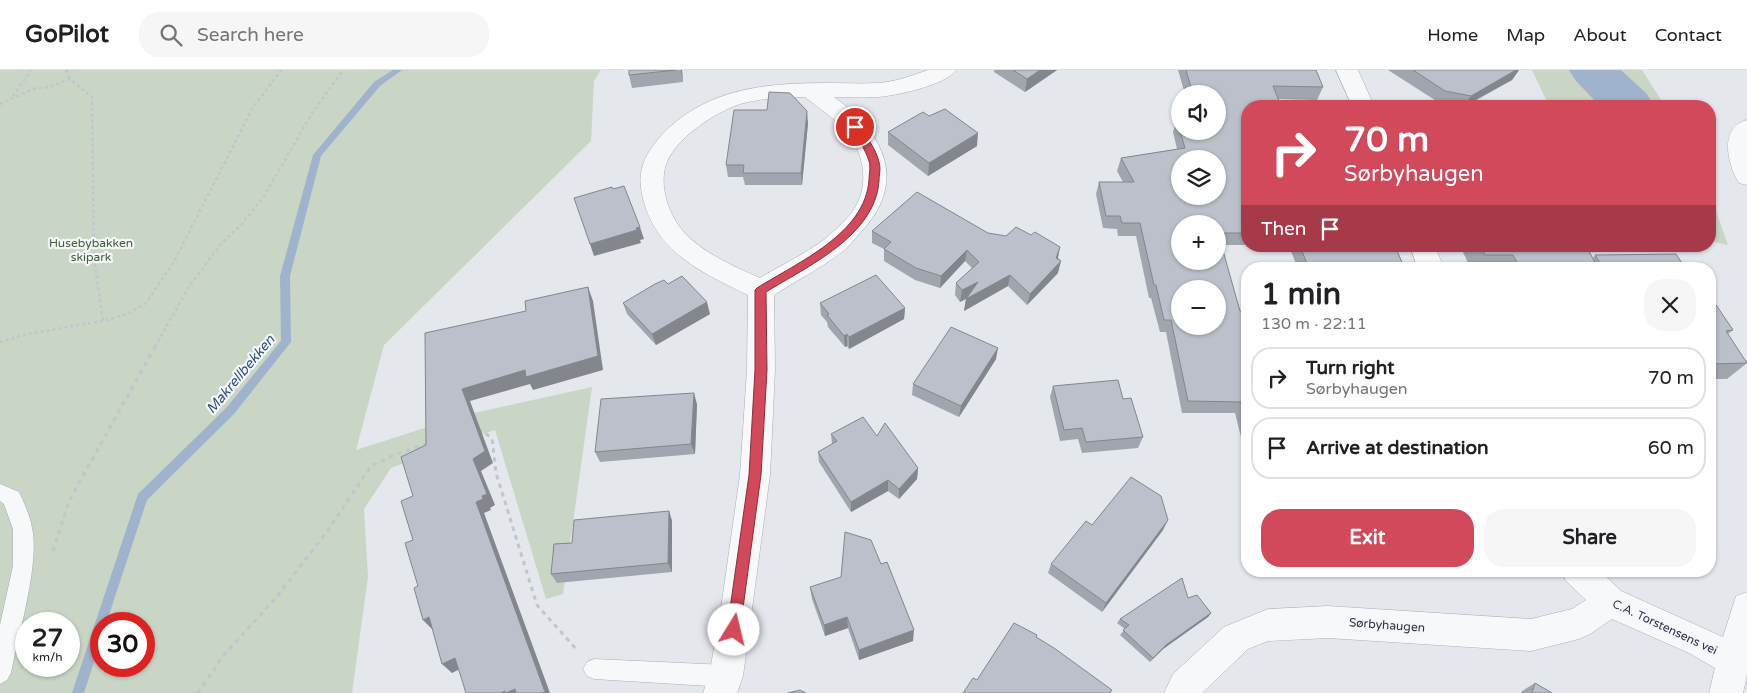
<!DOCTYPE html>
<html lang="en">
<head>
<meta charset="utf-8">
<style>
  body { margin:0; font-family:"Varela Round",sans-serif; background:#f6f6f6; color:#202124; height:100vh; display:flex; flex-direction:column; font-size:19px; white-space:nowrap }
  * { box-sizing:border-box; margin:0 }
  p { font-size:16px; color:#757577 }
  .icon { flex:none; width:28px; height:28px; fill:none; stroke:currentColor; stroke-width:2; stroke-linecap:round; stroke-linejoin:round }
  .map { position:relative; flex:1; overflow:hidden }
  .drawer { position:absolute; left:1241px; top:192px; width:475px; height:315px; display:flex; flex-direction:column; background:#fff; border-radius:20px; box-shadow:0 1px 4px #0004 }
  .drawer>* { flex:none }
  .guide { position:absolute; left:1241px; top:30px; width:475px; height:152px; border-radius:20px; box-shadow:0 1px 4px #0004; background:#d1495b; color:#fff; overflow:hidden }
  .fabs { position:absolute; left:1171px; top:15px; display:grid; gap:10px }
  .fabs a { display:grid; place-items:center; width:55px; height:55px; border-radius:50%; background:#fff; box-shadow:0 1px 4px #0004; font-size:25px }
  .speed { position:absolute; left:15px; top:542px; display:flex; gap:10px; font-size:25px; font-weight:700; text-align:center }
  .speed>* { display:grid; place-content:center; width:65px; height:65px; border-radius:50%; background:#fff; box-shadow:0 1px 4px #0004; line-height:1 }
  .speed small { font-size:12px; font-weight:400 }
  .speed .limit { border:8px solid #d22; background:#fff; color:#111 }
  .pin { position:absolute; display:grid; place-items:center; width:42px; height:42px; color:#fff; margin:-21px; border:2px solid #fff; border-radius:50%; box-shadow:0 1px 5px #0007 }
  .me { position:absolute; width:55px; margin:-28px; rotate:9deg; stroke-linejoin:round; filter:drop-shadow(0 0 4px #0008) }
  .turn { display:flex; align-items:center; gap:18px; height:105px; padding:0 20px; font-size:22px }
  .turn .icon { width:65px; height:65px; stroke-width:2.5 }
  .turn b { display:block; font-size:35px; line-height:42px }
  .then { display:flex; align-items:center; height:48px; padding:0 20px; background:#0003; gap:10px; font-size:19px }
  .round { display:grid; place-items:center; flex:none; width:52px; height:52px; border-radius:20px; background:#f6f6f6 }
  .overview { display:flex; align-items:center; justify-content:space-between; height:85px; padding:0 20px }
  h1 { font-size:30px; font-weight:700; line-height:38px }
  .primary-button { display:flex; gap:10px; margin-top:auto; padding:10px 20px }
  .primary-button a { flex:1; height:58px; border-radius:20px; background:#d1495b; color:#fff; font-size:20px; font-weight:700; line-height:58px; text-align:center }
  .primary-button a+a { background:#f6f6f6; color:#202124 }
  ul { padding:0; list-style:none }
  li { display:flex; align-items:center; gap:15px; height:62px; margin:0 10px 8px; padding:0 10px; border:2px solid #e0e0e0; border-radius:20px }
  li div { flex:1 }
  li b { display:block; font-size:19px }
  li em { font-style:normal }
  header { display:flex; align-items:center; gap:30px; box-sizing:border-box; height:70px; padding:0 25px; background:#fff; border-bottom:1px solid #e0e0e0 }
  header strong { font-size:24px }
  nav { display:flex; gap:28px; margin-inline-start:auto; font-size:18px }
  .search { width:350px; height:45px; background:#f6f6f6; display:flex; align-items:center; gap:12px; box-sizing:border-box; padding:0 18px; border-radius:20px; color:#757577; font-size:19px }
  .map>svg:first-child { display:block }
</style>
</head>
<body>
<header>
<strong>GoPilot</strong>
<div class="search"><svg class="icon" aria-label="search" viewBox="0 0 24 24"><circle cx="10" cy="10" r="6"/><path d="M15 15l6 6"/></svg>Search here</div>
<nav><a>Home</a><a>Map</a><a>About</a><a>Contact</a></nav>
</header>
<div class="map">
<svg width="1747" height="623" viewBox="0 0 1747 623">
  <rect width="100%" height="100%" fill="#e4e7ec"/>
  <!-- green -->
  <path fill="#c9d6c5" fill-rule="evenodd" d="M0,0H601L594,11L591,71L384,275L356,380L465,345L592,317L563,524L546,529L495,360L391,398L364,439L368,507L352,623H0ZM26,554H69V596H26ZM101,554H144V596H101Z
    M1532,0H1642L1665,36H1549Z
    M1710,124L1728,175L1710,171Z"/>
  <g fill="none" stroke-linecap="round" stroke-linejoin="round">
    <!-- stream -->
    <path fill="#9fb4cc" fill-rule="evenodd" d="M393,0H402L380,16L321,86L290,206L291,272L234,344L147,430L106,554H101V570L84,623H72L138,424L226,338L281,271L280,206L313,85L374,12Z"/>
    <!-- river -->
    <path fill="#9fb4cc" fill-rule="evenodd" d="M1569,0H1621L1647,24L1654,36H1600L1576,11Z"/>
    <!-- lane casing -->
    <g stroke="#a9aeb7" stroke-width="1">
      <path id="lane" d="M0,414L19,422C24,433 30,446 32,458C40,493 18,566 11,603L7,610L0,614V555L13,496V459L4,434L0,431Z
        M594,589L726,595L734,599L737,606L734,613L726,617L594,609L587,606L583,599L587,592Z"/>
    </g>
    <!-- street casing -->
    <g stroke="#a9aeb7" stroke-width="1">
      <path id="street" d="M928,0H956C946,15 895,26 877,27C863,28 848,27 834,27C884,63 909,112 860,163C854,169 849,177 842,182C821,198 796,211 774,225L775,300L770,405L743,606L737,623H703L709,606L720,545L740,405L747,300L748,225C698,201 650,179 641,118C638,98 647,82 660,67C704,18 766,13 827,13C844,13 860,14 877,13C895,12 911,6 928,0ZM805,27C819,38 834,48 846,61C864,81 870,115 854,139C848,149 834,161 825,169C805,184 781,195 760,208C733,196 702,183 682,160C668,143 658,114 667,92C677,67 716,42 740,34C761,28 784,27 805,27Z
        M1336,0H1358L1374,36H1352Z
        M1747,50V115L1739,113C1727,94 1719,57 1747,50Z
        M1410,176H1435L1444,199H1418Z
        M1561,501H1600L1621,521L1723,567L1736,526L1747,522V605L1743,623H1709L1715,598L1689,583L1612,549L1590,564L1579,569L1531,581L1328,568L1268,571L1248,579L1202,623H1164L1173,604L1224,557L1268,539L1328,536L1531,549L1572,539L1586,530L1566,511Z"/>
    </g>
    <!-- path-far1 -->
    <path stroke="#c2c5cb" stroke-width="2.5" stroke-dasharray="3 3" stroke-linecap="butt" d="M66,0L70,9
      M13,26L31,0
      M0,34L33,19L50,17L70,9L92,27L94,188L103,251
      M0,272L27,264L103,251L128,244L146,233L175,190L252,39L281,0
      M155,277L188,218L221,174L240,156L263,128L312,43L343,0"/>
    <!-- path -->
    <path stroke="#c2c5cb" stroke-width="3" stroke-dasharray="4.5 4.5" stroke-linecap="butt" d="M478,359L492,368L496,403L537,535L577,580
      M53,481L69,431L156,275
      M198,623L223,586L274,530L326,463L371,396L394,385L429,373"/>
    <!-- lane -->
    <use href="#lane" fill="#f7f8fa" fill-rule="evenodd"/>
    <!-- street -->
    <use href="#street" fill="#f7f8fa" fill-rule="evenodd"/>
  </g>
  <!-- wall -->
  <path fill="#a1a5ae" d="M629,0H682L683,12L632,18L629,5Z
    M994,0H1057L1025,22L994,2Z
    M1178,0H1316L1323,17L1317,30L1278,29L1248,36V175H1221L1240,241L1248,255V371H1242L1235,343H1182L1166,262H1160L1151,228H1149L1136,166H1118L1117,159L1103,158L1096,124L1099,112H1123L1117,101L1121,88L1177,79L1173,62L1176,53L1175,51L1179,38H1180V61H1218V24H1185Z
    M1388,0H1519L1512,10L1466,36H1458L1438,32Z
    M929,46L977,76L928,106L888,75V62Z
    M808,53L802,115H745L743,107H728L726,95Z
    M872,161L988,163L1057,189L1058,203L1027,235L1008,216L964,241L966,229L960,232L955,225L956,213L972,198L965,191L940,218L915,210L884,191V179L872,173Z
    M1289,176H1395L1404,197L1423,199H1298Z
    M1460,176H1586L1593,188L1595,185L1686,199H1471Z
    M668,214L710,244L656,275L627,244L623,233Z
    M1710,226L1733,260L1728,264L1747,293L1727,309H1710Z
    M820,233L905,238L904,249L849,279L847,276L845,277L828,257L827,252L821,245Z
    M996,289L959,347L912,325L913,314Z
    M1053,316L1123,329L1143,367L1138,378L1082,383L1078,369L1060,371L1050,327Z
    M697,334L695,384L600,392L595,382Z
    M831,364L877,366L918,398L917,409L899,429L888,421L851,442L819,392L818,382L832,374Z
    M669,441L672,451V502L557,513L551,504L572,473Z
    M1092,455L1163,460L1102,542L1048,503L1051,494Z
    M810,517L913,571L859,590L848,558L825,566L812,529Z
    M1188,528L1211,543L1208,547L1163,579L1150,592L1120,565L1125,559L1117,553L1120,549Z
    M1535,613L1552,623H1521L1522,621Z"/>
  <!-- shaded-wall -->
  <path fill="#83868d" d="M681,0H682L683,12Z
    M1040,0H1057L1025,22L1027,9Z
    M1516,0H1519L1512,10L1464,36L1471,26Z
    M807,41L808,53L802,115L801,103Z
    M978,63L977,76L928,106L929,93Z
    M640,157L644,169L640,170L641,173L594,186L590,174Z
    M1060,177L1058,188L1061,191L1058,203L1027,235L1030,224L1056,188Z
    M967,180L965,191L940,218L941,206Z
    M1010,205L1008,216L964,241L966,229L967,228L960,232L962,220L978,212Z
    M588,217L593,231L603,300L533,320L530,314L470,331L493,393L481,401L495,435L490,438L491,440L484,443L550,623H542L476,432L482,426L473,389L462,319Z
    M707,232L710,244L656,275L652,264Z
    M905,238L904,249L849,279V267Z
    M847,264V276L845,277L844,266Z
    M998,278L996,289L959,347L961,336Z
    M694,323L697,334L695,384L691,374Z
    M918,398L917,409L899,429V419Z
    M888,410V421L851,442V432Z
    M669,441L672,451V502L668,493Z
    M1168,450L1163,460L1102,542L1106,533Z
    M1211,543L1208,547L1163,579L1150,592L1166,575Z
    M429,547L433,560L423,550Z
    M847,547L848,558L825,566L824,555Z
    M914,560L913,571L859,590V580Z
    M455,588L464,597L452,603L442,594Z
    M515,619L519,623H501L505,621Z"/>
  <!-- building -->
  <path fill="#bbc0ca" stroke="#83868d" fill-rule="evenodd" d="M629,0H676L629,5Z
    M1013,0H1040L1027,9Z
    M1186,0H1316L1323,17L1273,16L1281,36H1248V163H1218L1240,241L1243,240L1248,255V354L1242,332L1188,331L1171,250H1164L1156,215H1154L1140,153H1122L1120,146H1106L1099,112H1134L1121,88L1185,78L1180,61H1218V24H1193ZM1180,89H1218V126H1180ZM1180,154H1218V191H1180ZM1180,219H1218V256H1180Z
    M1413,0H1516L1471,26L1445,21Z
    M769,22L790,23L807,41L801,103H743L744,95H726L734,40H767Z
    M945,39L978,63L929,93L888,62L923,42L929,46Z
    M1177,49H1180V60Z
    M624,116L640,157L636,158L637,160L590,174L574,128L612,117L613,119Z
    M917,122L988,163L1006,166L1016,157L1031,165L1035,162L1060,177L1056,188L1061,191L1030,224L1010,205L966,229L978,212L962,220L956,213L979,192L967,180L941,206L916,198L884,179L891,172L872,161Z
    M1300,176H1395L1404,197H1422L1423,199H1309Z
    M1481,176H1586L1597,196H1519L1513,185H1485Z
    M1676,184L1686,199H1604L1595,185Z
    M876,205L905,238L849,267L847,264L844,266L827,245L829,244L820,233Z
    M682,206L707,232L652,264L623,233L655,214L664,210L668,214Z
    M588,217L598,286L526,307L525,300L462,319L485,381L473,389L487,424L482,426L483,429L476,432L545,622L542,623H516L515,619L506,623H505V621L501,623H466L455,588L442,594L429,547L423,550L414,518L418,516L405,473L413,470L401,431L413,426L401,387L426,375L425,263L526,241L525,231Z
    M1710,226L1733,260L1726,261L1747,293L1710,294Z
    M951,257L998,278L961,336L913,314Z
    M1118,310L1123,329L1131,328L1143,367L1086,372L1082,358L1064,360L1053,316Z
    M694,323L691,374L595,382L601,329Z
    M863,347L877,366L885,353L918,398L899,419L888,410L851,432L818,382L837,371L831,364Z
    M1131,407L1161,426L1168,450L1106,533L1051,494L1086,451L1092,455Z
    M669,441L668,493L551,504L554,474L572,473L574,450Z
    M845,462L871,470L881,494L887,492L914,560L859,580L847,547L824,555L810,517L841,507Z
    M1182,508L1188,528L1197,525L1211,543L1166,575L1153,588L1123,560L1129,555L1120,549Z
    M1014,553L1037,565L1036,567L1054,578L1112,620L1110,623H963L973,608L977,610Z
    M1535,613L1552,623H1532Z
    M800,620L806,623H788Z"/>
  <!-- route -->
  <path fill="#d1495b" stroke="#882f3b" d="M855,54L859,55C866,66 876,79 879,92C881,98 879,105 879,111C875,166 808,196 766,222L767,300L761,405L740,560L738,565L734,567L729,565L727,560L749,405L755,300V220L757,218C798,192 865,164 869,110C869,104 871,97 869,91C865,79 858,68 851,57Z"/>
  <g text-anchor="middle" stroke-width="4.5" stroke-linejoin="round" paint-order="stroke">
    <!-- park labels -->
    <g font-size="12" fill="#3f6138" stroke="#f4f6f9">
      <text x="91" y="177">Husebybakken<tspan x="91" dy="14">skipark</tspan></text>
    </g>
    <!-- street labels -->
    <g font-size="12" fill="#2b3445" stroke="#f4f6f9">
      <text transform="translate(1387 555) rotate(4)" y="4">Sørbyhaugen</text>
      <text transform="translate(1665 557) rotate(25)" y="4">C.A. Torstensens vei</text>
    </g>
    <!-- water labels -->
    <g font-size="14" font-style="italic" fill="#34527a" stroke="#f4f6f9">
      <text transform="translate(240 304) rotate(-50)" y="5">Makrellbekken</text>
    </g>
  </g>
</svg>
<div class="fabs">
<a><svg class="icon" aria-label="sound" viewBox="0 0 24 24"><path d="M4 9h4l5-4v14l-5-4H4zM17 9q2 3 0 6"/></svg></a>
<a><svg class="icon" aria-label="layers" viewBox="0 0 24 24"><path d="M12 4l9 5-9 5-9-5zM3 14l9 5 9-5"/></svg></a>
<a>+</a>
<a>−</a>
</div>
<div class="speed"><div>27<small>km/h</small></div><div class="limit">30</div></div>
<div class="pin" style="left:855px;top:57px;background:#d93025"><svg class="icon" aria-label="arrive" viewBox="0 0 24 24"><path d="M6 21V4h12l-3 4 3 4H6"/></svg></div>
<svg class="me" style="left:734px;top:560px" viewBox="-20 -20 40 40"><circle r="19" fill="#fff"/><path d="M0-13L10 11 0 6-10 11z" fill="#d1495b"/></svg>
<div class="guide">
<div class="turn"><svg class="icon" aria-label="right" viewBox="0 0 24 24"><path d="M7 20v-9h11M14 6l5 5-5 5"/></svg><div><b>70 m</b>Sørbyhaugen</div></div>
<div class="then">Then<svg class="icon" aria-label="arrive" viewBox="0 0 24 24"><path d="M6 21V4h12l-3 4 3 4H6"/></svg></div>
</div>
<section class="drawer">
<div class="overview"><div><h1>1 min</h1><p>130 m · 22:11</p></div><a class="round"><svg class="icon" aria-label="close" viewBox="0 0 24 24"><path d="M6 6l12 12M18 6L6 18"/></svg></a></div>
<ul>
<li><svg class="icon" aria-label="right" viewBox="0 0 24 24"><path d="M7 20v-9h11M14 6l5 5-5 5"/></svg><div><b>Turn right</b><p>Sørbyhaugen</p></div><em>70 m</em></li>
<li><svg class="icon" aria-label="arrive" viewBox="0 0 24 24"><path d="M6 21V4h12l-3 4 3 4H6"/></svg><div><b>Arrive at destination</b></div><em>60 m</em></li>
</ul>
<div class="primary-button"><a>Exit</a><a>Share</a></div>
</section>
</div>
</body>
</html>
